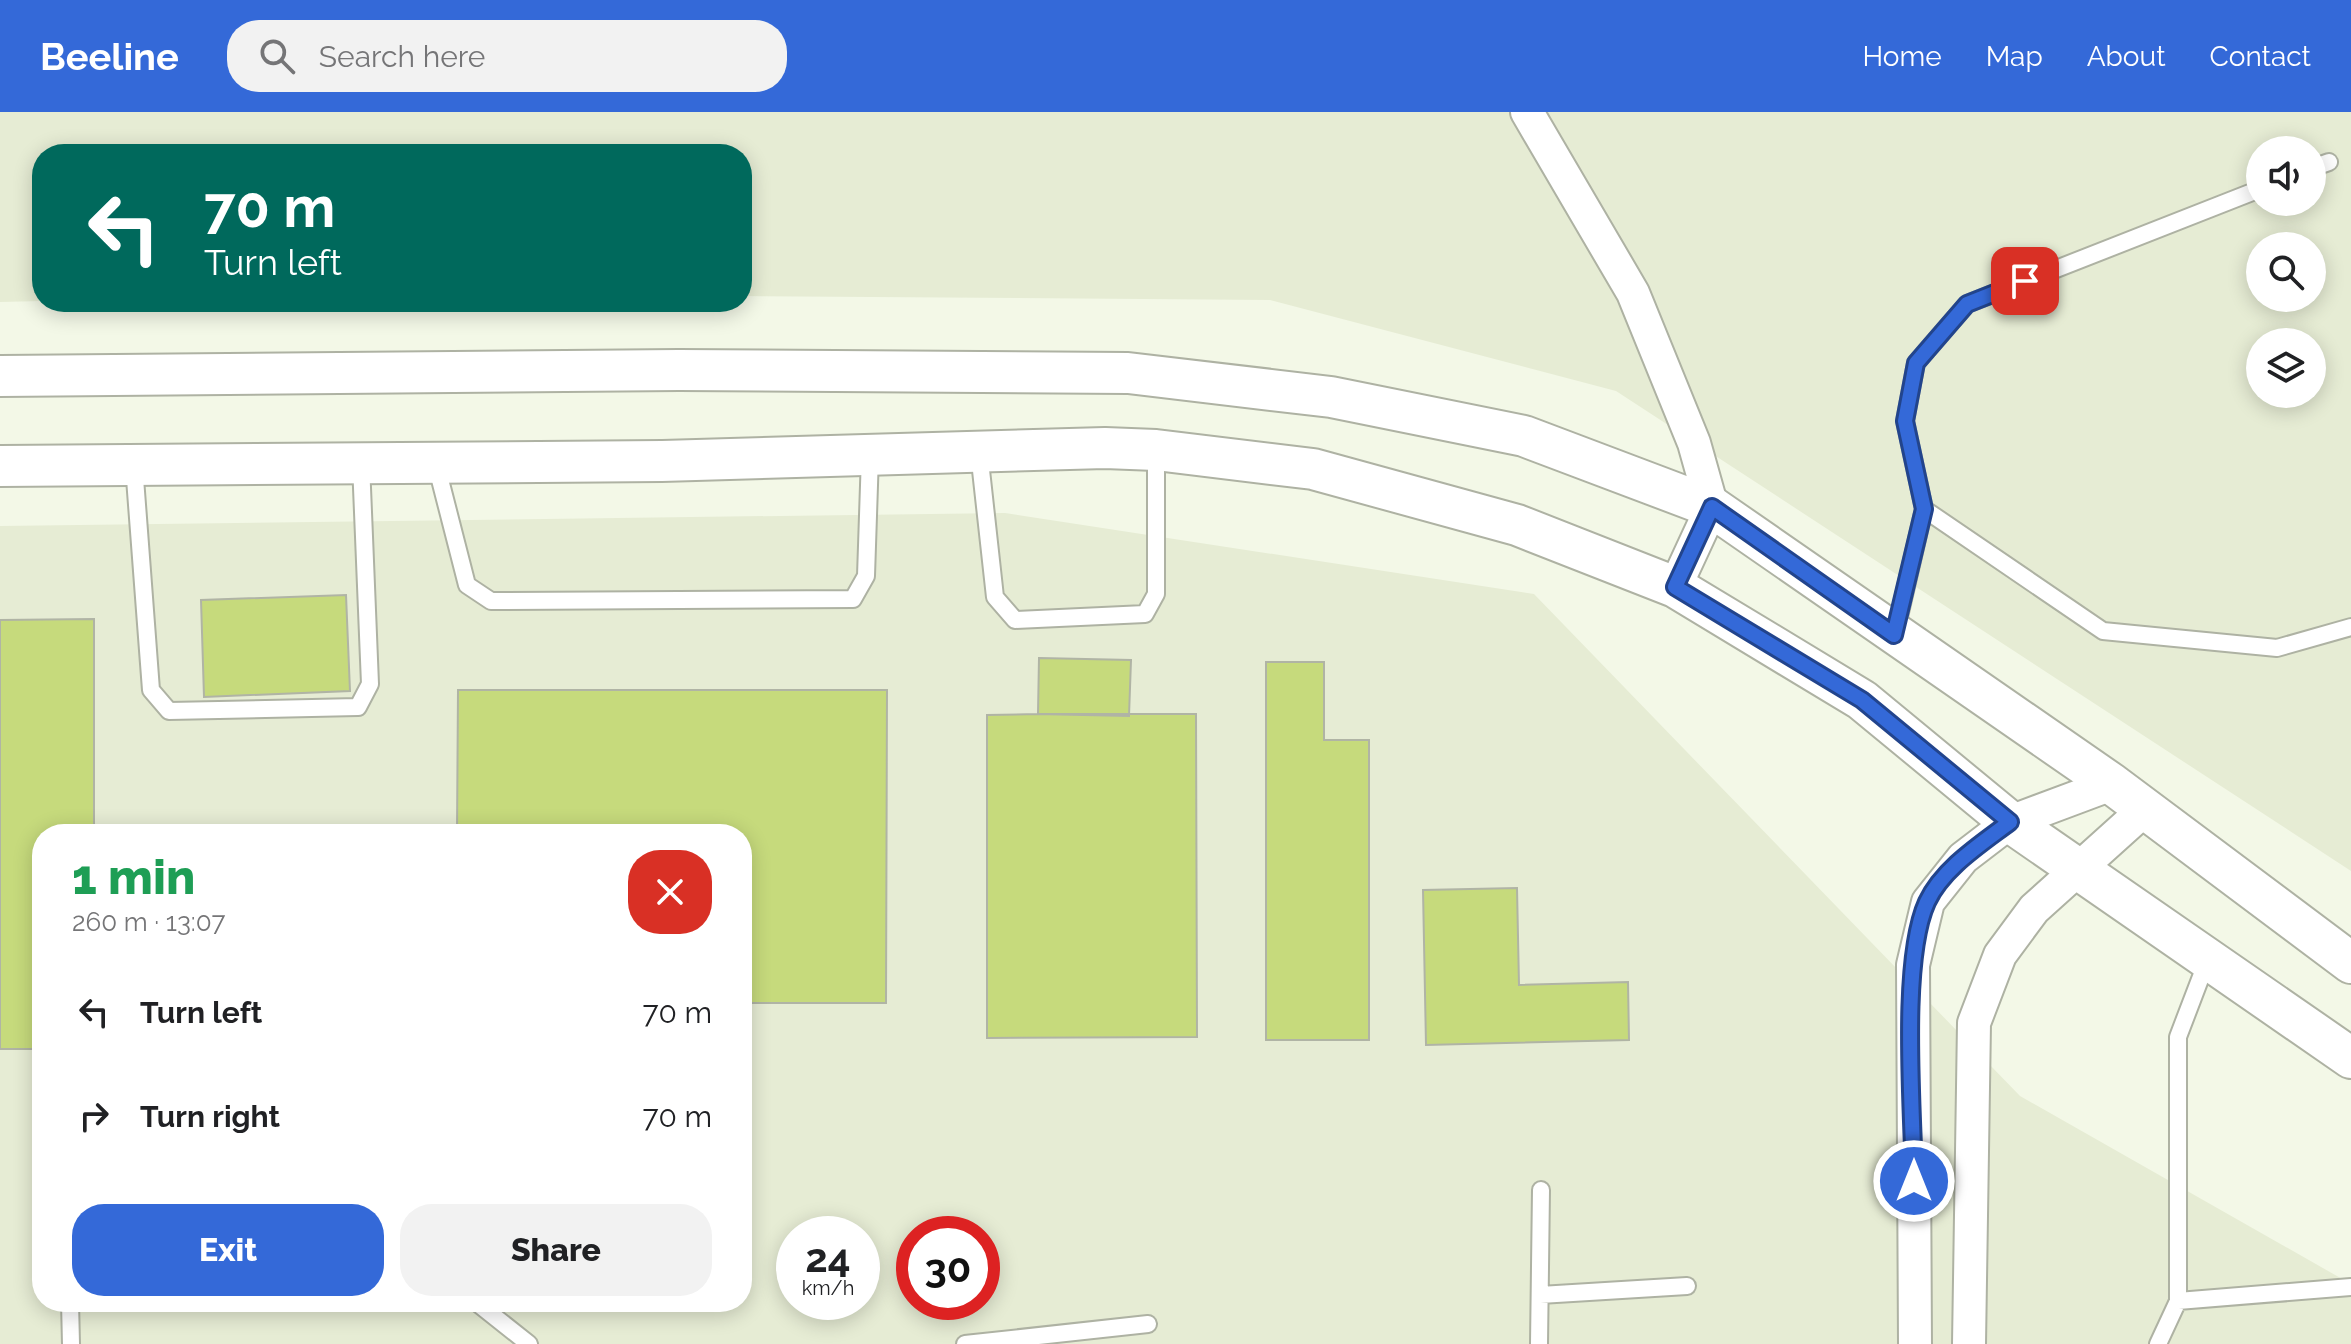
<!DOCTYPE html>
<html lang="en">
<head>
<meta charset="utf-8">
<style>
  body { margin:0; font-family:Raleway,sans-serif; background:#f2f2f2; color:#202124; height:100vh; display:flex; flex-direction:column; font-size:30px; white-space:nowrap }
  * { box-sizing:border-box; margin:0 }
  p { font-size:26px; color:#757577 }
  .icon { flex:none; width:44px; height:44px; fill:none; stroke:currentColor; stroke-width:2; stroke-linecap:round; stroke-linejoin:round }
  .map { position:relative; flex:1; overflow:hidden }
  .drawer { position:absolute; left:32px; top:712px; width:720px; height:488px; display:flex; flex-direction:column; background:#fff; border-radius:32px; box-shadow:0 4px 20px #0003 }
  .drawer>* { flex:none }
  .guide { position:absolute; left:32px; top:32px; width:720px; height:168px; border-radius:32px; box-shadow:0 4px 20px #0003; background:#00695c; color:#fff; overflow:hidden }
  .controls { position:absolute; left:2246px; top:24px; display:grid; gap:16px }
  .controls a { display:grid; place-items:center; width:80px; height:80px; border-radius:50%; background:#fff; box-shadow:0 4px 20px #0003; font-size:40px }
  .speed { position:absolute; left:776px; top:1104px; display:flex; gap:16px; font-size:40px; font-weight:700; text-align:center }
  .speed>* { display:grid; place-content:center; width:104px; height:104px; border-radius:50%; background:#fff; box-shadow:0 4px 20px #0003; line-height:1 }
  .speed small { font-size:20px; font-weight:400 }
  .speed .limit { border:12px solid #d22; background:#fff; color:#111 }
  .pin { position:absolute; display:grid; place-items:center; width:68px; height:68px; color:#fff; margin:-34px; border-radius:16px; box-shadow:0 4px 12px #0006 }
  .me { position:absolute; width:88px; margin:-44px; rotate:0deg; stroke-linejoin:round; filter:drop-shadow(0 0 6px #0008) }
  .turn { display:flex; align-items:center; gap:28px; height:168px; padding:0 40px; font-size:36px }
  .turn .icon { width:104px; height:104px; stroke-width:2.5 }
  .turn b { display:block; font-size:56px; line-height:68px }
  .round { display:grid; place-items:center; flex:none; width:84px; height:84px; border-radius:32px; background:#f2f2f2 }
  .overview { display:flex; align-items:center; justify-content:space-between; height:136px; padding:0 40px }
  h1 { font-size:48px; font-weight:800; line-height:60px; color:#1e9e55 }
  .cta { display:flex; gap:16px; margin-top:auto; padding:16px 40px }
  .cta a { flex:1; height:92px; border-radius:32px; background:#3469d8; color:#fff; font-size:32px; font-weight:800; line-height:92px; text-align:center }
  .cta a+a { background:#f2f2f2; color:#202124 }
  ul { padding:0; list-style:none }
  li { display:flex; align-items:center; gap:24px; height:104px; padding:0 40px }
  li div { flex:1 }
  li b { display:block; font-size:30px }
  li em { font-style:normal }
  header { display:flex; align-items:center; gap:48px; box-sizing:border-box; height:112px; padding:0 40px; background:#3469d8; color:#fff }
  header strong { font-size:38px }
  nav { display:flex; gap:44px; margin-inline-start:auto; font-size:28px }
  .search { width:560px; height:72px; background:#f2f2f2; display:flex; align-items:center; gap:20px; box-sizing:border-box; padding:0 28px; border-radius:32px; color:#757577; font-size:30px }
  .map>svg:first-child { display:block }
</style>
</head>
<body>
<header>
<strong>Beeline</strong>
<div class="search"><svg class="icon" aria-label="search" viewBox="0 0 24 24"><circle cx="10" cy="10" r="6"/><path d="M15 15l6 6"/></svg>Search here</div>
<nav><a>Home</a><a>Map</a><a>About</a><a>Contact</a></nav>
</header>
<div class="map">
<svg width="2351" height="1232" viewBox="0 0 2351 1232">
  <rect width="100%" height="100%" fill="#f3f8e7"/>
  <!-- built -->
  <path fill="#e6ecd4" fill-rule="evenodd" d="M0,0H2351V759L1616,279L1270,188L742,184V42H42V189L0,190ZM2260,38H2312V90H2260ZM2260,134H2312V186H2260ZM2260,230H2312V282H2260Z
    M1005,401L1534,482L2020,984L2351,1172V1232H0V414ZM42,722H742V1190H42ZM794,1122H862V1190H794ZM914,1122H982V1190H914Z"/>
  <!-- building -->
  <path fill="#c6da7c" stroke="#b0b4a5" stroke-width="2" d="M346,483L350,579L204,585L201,488Z
    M94,507V722H42V937H0V508Z
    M1039,546L1131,548L1129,604L1038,602Z
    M1266,550H1324V628H1369V928H1266Z
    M458,578H887L886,891H742V722H457Z
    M1038,602H1196L1197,925L987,926V603Z
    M1517,776L1519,873L1628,870L1629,928L1426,933L1423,778Z"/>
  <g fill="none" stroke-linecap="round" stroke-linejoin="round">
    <!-- service casing -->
    <g stroke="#aeb2a3" stroke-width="20">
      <path id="service" d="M2312,56L2329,50
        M979,340L995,485L1015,508L1145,502L1156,482V338
        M436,352L467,473L491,489L853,487L866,464L870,343
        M134,353L151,578L169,599L358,595L370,572L361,351
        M1924,397L2103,519L2277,536L2351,515
        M1895,522L1924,397L1905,309L1916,251L1967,192L2260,77
        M1540,1183L1687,1174
        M2178,1189L2351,1175
        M70,1190L71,1232
        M476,1190L529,1232
        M965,1232L1148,1212
        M1539,1232L1541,1078
        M2158,1232L2178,1189V925L2207,849"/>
    </g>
    <!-- minor casing -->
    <g stroke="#aeb2a3" stroke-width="36">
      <path id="minor" d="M1527,0L1633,181L1694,331L1712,395L1675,475
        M1915,1232L1913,853L1928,790L1963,746L2010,710L2112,672
        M1969,1232L1974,911L2000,843L2034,797L2144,698"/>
    </g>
    <!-- tertiary casing -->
    <g stroke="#aeb2a3" stroke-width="44">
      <path id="tertiary" d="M0,264L679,258L1128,261L1331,285L1524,324L1712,395L2112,672L2351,851
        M0,354L662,349L1105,336L1156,338L1313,357L1517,413L1675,475L1862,588L2010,710L2351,946"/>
    </g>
    <!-- service -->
    <use href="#service" stroke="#fff" stroke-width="16"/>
    <!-- minor -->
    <use href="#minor" stroke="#fff" stroke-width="32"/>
    <!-- tertiary -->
    <use href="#tertiary" stroke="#fff" stroke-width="40"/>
  </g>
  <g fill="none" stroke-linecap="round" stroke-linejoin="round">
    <!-- route casing -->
    <g stroke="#22448c" stroke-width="20">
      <path id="route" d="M1914,1069C1913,1000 1900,849 1927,790C1943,756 1981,732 2010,710L1862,588L1675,475L1712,395L1894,523L1924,397L1905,309L1916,251L1967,192L2025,169"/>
    </g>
    <!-- route -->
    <use href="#route" stroke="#3469d8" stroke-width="14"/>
  </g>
</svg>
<div class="controls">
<a><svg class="icon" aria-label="sound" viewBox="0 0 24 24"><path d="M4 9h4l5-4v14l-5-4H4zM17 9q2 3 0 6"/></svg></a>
<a><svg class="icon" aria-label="search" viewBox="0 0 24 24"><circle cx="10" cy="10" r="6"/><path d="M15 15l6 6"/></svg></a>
<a><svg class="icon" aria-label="layers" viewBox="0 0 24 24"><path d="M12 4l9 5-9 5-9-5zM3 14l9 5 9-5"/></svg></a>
</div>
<div class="speed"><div>24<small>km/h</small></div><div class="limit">30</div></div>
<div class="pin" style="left:2025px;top:169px;background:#d93025"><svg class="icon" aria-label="arrive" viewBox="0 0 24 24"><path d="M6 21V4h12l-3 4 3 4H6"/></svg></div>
<svg class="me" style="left:1914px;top:1069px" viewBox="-20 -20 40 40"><circle r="17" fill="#3469d8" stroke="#fff" stroke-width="3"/><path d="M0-11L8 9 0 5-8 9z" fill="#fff"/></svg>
<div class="guide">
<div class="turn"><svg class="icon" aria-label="left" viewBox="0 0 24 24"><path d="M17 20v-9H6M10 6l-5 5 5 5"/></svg><div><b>70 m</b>Turn left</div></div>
</div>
<section class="drawer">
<div class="overview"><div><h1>1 min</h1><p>260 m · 13:07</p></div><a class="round" style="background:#d93025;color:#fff"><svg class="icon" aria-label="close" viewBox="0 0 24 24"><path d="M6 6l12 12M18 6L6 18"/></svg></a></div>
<ul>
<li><svg class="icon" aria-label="left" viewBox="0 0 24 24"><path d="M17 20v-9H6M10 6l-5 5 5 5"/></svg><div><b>Turn left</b></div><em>70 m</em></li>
<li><svg class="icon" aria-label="right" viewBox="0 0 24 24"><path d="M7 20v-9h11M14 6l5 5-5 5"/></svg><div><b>Turn right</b></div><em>70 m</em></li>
</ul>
<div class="cta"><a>Exit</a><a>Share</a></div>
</section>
</div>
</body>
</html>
